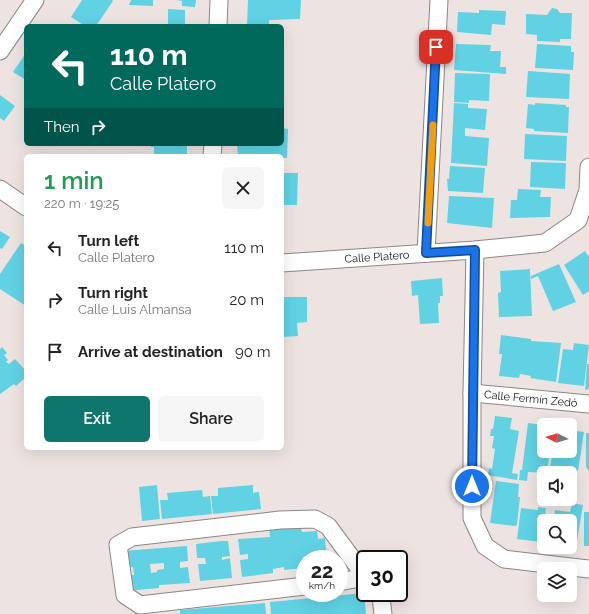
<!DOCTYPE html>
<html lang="en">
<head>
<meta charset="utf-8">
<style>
  body { margin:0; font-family:Raleway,sans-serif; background:#f6f6f6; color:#222; height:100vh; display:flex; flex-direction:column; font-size:15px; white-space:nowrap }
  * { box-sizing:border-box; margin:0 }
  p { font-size:13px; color:#767676 }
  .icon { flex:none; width:22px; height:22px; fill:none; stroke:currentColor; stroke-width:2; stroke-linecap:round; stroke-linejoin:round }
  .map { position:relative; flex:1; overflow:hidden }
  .details { position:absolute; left:24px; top:154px; width:260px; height:296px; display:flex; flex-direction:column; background:#fff; border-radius:6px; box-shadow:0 4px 16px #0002 }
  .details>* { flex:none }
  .hud { position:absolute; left:24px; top:24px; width:260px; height:122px; border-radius:6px; box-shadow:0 4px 16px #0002; background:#00695c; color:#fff; overflow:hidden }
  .needle { width:26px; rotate:275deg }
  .buttons { position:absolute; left:537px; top:418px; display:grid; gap:8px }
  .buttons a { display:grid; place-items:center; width:40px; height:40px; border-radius:6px; background:#fff; box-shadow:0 4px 16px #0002; font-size:20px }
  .speed { position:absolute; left:296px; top:550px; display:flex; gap:8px; font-size:20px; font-weight:700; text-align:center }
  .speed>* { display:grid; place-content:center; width:52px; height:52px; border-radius:50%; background:#fff; box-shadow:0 4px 16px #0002; line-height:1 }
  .speed small { font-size:10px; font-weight:400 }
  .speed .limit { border:2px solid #111; border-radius:6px; background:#fff; color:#111 }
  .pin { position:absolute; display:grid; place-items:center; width:34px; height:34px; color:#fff; margin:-17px; border-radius:8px; box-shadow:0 2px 6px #0006 }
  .me { position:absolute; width:44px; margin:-22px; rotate:0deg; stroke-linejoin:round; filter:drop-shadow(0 0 3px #0008) }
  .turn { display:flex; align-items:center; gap:14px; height:84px; padding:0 20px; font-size:18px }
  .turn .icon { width:52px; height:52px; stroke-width:2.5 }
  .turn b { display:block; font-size:28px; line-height:34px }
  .then { display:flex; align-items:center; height:38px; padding:0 20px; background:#0003; gap:8px; font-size:15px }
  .round { display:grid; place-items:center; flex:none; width:42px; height:42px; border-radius:6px; background:#f6f6f6 }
  .head { display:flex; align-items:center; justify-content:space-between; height:68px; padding:0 20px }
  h1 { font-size:24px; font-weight:600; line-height:30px; color:#1e9e55 }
  .primary-button { display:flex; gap:8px; margin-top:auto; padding:8px 20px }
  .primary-button a { flex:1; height:46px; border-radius:6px; background:#0f766e; color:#fff; font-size:16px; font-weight:600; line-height:46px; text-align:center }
  .primary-button a+a { background:#f6f6f6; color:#222 }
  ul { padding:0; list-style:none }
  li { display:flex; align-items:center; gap:12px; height:52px; padding:0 20px }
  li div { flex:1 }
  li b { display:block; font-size:15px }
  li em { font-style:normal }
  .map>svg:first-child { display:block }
</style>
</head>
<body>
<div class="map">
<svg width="589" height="614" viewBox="0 0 589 614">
  <rect width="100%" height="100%" fill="#ede4e2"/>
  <!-- building -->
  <path fill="#60d2e4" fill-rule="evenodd" d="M82,0H112L113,1L96,26H85L71,17Z
    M131,0H153V6L129,5Z
    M177,0H196L195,7L182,6V1Z
    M248,0H301L300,19L269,20V26H247Z
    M552,8L557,9L560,13H572L571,39H560V42L537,41V35L526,34V14L547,15Z
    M168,9L185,10V26H168Z
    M479,10L506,11L505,25L492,24L491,35L457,32L458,12L479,13Z
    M141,24L160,25V26H141Z
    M456,44L491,45L490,51H501L500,67H506V74L454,70Z
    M537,44L571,46V52H574L573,70L535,68Z
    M26,53V80L13,72Z
    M528,71L570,74L569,99L526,97Z
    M455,73L490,74L489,101L469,100V103L454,102Z
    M0,95L15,106L4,121L0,118Z
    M454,103L468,104V108L487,109L485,130L465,128V136L489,138L487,166L451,163Z
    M535,103L566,105V107H569L568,133L534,131V129L526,128L528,104L535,105Z
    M282,128L288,129L287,158H282V156H238L237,144H282Z
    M525,134L567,136L566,161L524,159Z
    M151,144H187V156H154V147H151Z
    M531,162L566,163L565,189L530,187Z
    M450,166L485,168L483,193L448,191L447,179H449Z
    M282,173H298L297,205H282Z
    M518,189L541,190L540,197H551L550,217L510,218L511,200H517Z
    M449,196L494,198L492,228L447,223Z
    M0,231L10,237L2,249L0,248Z
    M21,243L26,246V306L0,289V274Z
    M585,251L589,257V291L583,295L564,265Z
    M559,264L576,302L553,311L538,276L531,279V276Z
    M530,269L532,316L499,317L498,293L501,292L500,271Z
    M442,278L443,296H440V303H438L439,323L420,324L418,295L412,296L411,281Z
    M282,297H307V322L297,323L298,336L282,337Z
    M501,335L531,339V341L561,343L556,382L530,378L531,376L520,374L519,378L499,376L502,354H499Z
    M574,343L589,345L584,386L558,383L563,349L573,350Z
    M2,347L7,353L4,355L8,360L6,362L9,364L15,359L26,371V377L16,386L14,384L0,394V349Z
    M587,364H589V389L585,390Z
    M495,416L512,418L510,429L519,431L512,473L518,474L517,480L488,475L489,468L492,469L495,449L492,448L494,436H490L491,429H493Z
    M528,423L544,425V451H550L547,473L528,472L527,481L519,480L520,470H522Z
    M570,430L584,432L578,471L555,467L554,473H549L552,456L554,457L555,451H570Z
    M586,433H589V471L586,467Z
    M496,481L519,484L518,497H520L517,525L515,526L490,523Z
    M157,485L160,519L142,521L139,487Z
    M253,485V493L259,492L261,509L213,514L211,496H218V488Z
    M202,490L203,497L210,496L212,514L162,519L160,500H168L167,493Z
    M572,503L583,505L576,547L570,546V521H554L555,510L570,512Z
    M538,507L546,508L541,542L517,539L521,508L538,510Z
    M584,512H589V546H584Z
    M300,525L302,532L317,531L318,539L325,538L327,559H305V568L284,570V567L273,569V573L242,577L240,560L248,559V554L240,555L238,539L270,537L269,528Z
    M221,541H228L230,556L222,557V560L230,558L232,578L200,581L198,564H206L205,558H197L196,544Z
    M187,546L188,561L180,562V568L188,567L190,583L159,585V588L127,591L125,575H134L133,567L125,568L123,551ZM164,563V569L157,570V572L151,573L150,564Z
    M364,593L366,614H271L270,602Z
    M265,603L266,614H180V610Z"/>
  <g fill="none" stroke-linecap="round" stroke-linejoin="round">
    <!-- street casing -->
    <g stroke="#8e8584" stroke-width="19">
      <g id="street">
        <path d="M218,26L219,0"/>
        <path d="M0,51L35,0"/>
        <path d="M212,156L213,144"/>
        <path d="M0,189L26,207"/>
        <path d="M475,250L472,393V518L485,546L504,559L589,569"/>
        <path d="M426,253L439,0"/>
        <path id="s1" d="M282,263L475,250L545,243L578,220L588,190L589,167"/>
        <path id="s2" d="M472,393L589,404"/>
        <path d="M339,582L365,577"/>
        <path d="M305,586L140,605L125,595L118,545L132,537L280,520L315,519L328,526L365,576"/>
        <path d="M378,593L381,597L383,614"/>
      </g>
    </g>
    <!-- street -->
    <use href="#street" stroke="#fff" stroke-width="17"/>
  </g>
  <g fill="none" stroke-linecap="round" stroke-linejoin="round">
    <!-- route casing -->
    <g stroke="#114b97" stroke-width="10">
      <path id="route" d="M436,47L426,253L475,250L472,486"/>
    </g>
    <!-- route -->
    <use href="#route" stroke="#1a73e8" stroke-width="7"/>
    <!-- slow -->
    <path stroke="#f59e0b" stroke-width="7" d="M428,223L433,125"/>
  </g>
  <g text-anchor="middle" stroke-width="4" stroke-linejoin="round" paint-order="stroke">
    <!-- street labels -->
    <g font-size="11" fill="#13100f" stroke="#ede4e2">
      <text dy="4" stroke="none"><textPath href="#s1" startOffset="95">Calle Platero</textPath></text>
      <text dy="4" stroke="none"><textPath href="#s2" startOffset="59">Calle Fermín Zedó</textPath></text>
    </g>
  </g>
</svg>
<div class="buttons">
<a><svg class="needle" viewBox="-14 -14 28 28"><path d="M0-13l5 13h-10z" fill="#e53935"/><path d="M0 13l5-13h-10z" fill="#767676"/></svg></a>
<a><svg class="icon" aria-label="sound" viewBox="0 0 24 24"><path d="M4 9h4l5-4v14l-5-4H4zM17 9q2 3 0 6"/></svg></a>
<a><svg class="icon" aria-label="search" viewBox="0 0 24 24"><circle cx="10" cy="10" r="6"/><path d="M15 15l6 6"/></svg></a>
<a><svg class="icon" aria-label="layers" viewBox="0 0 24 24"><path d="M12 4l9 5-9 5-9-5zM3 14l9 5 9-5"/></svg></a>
</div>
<div class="speed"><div>22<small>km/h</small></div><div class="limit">30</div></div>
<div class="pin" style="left:436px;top:47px;background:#d93025"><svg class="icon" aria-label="arrive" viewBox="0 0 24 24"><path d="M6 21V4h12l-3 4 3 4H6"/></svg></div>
<svg class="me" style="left:472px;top:486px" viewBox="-20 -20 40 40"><circle r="17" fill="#1a73e8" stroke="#fff" stroke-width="3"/><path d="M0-11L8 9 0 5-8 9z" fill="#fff"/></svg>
<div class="hud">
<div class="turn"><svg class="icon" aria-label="left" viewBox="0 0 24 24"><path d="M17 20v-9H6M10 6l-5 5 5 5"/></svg><div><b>110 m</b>Calle Platero</div></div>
<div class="then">Then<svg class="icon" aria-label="right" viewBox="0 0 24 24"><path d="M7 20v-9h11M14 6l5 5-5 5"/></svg></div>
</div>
<section class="details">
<div class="head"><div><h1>1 min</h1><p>220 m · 19:25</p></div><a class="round"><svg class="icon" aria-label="close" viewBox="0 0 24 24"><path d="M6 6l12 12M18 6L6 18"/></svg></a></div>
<ul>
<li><svg class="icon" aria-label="left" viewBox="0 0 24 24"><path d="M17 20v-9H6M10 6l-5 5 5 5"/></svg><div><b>Turn left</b><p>Calle Platero</p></div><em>110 m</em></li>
<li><svg class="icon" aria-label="right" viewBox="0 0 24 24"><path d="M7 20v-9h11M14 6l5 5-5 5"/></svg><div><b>Turn right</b><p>Calle Luis Almansa</p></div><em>20 m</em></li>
<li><svg class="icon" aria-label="arrive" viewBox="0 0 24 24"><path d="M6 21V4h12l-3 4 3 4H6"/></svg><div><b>Arrive at destination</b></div><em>90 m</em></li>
</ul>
<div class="primary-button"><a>Exit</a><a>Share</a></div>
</section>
</div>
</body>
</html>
